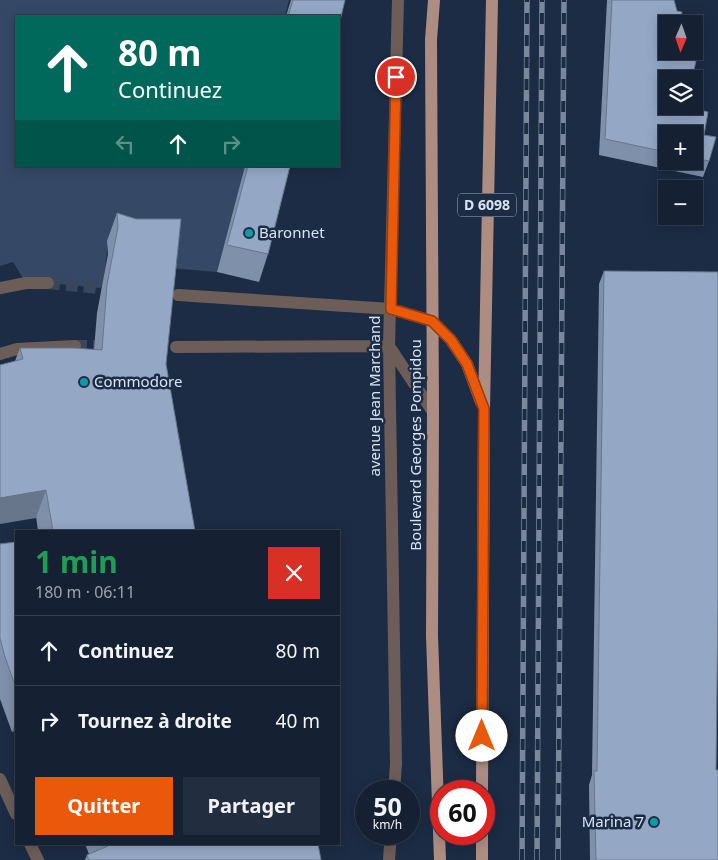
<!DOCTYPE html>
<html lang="fr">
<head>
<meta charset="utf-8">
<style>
  body { margin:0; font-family:"Noto Sans",sans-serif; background:#222e3f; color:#f1f3f6; height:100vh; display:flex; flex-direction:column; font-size:19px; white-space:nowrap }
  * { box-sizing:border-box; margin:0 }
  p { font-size:16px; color:#9da3ac }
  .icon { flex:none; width:28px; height:28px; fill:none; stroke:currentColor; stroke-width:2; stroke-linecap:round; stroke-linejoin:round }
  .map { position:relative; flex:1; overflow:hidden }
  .drawer { position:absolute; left:15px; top:530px; width:325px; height:315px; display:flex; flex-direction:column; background:#152133; border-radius:0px; box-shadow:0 2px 12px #0003,0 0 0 1px #343e4e }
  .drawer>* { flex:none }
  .guide { position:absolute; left:15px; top:15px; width:325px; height:152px; border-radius:0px; box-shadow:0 2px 12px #0003,0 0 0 1px #343e4e; background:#00695c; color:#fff; overflow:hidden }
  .needle { width:32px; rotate:182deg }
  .controls { position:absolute; left:658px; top:15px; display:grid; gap:10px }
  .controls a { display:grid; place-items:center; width:45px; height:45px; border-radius:0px; background:#152133; box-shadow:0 2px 12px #0003,0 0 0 1px #343e4e; font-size:25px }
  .speed { position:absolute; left:355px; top:780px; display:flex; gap:10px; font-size:25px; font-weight:700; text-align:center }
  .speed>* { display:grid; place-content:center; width:65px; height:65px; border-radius:50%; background:#152133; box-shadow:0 2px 12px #0003,0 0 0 1px #343e4e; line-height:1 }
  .speed small { font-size:12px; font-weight:400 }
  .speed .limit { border:8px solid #d22; background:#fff; color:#111 }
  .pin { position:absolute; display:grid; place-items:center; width:42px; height:42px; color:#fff; margin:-21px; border:2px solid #fff; border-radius:50%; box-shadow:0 1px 5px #0007 }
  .me { position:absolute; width:55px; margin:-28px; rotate:0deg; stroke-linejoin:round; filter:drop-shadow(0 0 4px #0008) }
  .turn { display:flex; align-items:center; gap:18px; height:105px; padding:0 20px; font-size:22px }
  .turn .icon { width:65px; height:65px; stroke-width:2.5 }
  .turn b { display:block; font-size:35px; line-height:42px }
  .lanes { display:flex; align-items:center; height:48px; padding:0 20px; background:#0003; justify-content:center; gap:25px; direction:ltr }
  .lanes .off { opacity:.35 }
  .round { display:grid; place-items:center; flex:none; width:52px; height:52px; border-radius:0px; background:#222e3f }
  .overview { display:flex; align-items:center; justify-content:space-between; height:85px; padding:0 20px }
  h1 { font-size:30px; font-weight:700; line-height:38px; color:#1e9e55 }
  .action { display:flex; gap:10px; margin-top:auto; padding:10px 20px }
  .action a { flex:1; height:58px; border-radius:0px; background:#ea580c; color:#fff; font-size:20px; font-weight:700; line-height:58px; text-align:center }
  .action a+a { background:#222e3f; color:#f1f3f6 }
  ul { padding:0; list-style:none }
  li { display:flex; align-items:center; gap:15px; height:70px; padding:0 20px; border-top:1px solid #343e4e }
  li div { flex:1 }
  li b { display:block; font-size:19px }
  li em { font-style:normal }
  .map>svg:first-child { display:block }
</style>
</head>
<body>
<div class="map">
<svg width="718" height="860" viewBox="0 0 718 860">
  <rect width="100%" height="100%" fill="#1c2c44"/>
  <!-- green -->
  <path fill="#354865" d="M0,0H289L285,16H16V166H245L217,272L169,268L108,241L104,279L101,288L48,283H26L13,262L0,266Z"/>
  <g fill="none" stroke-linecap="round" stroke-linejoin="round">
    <!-- street-tunnel -->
    <path stroke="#38475e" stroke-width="12" stroke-dasharray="12 6" stroke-linecap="butt" d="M48,283L118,290
      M75,346H110"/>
    <!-- street -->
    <path stroke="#6d5d58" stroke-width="12" d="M0,288L26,283H48
      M178,295L391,309L432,321
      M389,346L433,412
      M176,347L389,346
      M0,354L17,349L75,346
      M0,779L16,814
      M394,791L396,764L389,346L398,0
      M30,844L38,860
      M389,860L391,834"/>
    <!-- primary -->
    <path stroke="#ad8d82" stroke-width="12" d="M434,0L431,40L433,412L432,636L440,860
      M432,321L451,340L467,364L481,402
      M482,791L484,409L492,0
      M482,834V860"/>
    <!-- rail casing -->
    <g stroke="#7b889c" stroke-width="5.5">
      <path id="rail" d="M522,860L527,0
        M537,860L542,0
        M558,860L564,0"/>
    </g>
    <!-- rail -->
    <use href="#rail" stroke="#1c2c44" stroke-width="4" stroke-dasharray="11" stroke-linecap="butt"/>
  </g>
  <!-- wall -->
  <path fill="#7f90aa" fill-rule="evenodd" d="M291,0H345L339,16H286Z
    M607,0H674L666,79L697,109L704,135L709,161L703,177L599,155ZM666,134H694V161H666Z
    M245,166H290L268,254L259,282L217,272Z
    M117,213L166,364L195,531H38L15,361L20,348L94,350L97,313L108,254L107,241Z
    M604,271L716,770L718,860H590L589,785L592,775L599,284Z
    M16,542V730L12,732L0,699V544Z
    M85,844H318L321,860H85L87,855L89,854Z"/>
  <!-- shaded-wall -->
  <path fill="#68768b" d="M46,490L36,518L0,524V498Z
    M16,720V730L12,732Z"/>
  <!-- building -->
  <path fill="#94a8c6" stroke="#68768b" d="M293,0H345L339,25V16H288Z
    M612,0H674L677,11L682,12L680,24H666V51H686L684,58L696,61L692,79H666V106H694V85L702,87L697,109L708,112L704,135L716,137L709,161L694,158V134H666V152L605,139Z
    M248,166H290L268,254L227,245Z
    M117,213L136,219H181L166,364L195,531H53L46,490L0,498V365L23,359L20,348H74L102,350L107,285L118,227Z
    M604,271L718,272V600L716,770H718V860H596L594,771H597Z
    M16,542V688L5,657L0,638V544Z
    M107,844H318L321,860H89L87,855L108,846Z"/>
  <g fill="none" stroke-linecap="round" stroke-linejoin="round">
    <!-- route casing -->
    <g stroke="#983908" stroke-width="12">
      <path id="route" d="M396,77L391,309L432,321L451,340L467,364L484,409L482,736"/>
    </g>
    <!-- route -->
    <use href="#route" stroke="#ea580c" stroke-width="9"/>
  </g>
  <!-- markers -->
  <g fill="#0f9aa8" stroke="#1c2c44" stroke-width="2">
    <circle cx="249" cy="233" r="5"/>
    <circle cx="84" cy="382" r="5"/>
    <circle cx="654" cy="822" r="5"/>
  </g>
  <g text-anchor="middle" stroke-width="5" stroke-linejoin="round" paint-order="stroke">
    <!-- shield labels -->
    <rect fill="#1c2c44" stroke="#a0acbe" stroke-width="1" x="458" y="193.5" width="58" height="23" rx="4"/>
    <g font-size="14" font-weight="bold" fill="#d9e3f3">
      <text x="487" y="210">D 6098</text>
    </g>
    <!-- poi labels -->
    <g font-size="15" fill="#d9e3f3" stroke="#1c2c44" text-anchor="start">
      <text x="259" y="238">Baronnet</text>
      <text x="94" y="387">Commodore</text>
      <text x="644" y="827" text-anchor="end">Marina 7</text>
    </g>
    <!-- street labels -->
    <g font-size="15" fill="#d9e3f3" stroke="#1c2c44">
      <text transform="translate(375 396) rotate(-90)" y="5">avenue Jean Marchand</text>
      <text transform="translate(416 445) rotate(-90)" y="5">Boulevard Georges Pompidou</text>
    </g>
  </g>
</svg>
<div class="controls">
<a><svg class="needle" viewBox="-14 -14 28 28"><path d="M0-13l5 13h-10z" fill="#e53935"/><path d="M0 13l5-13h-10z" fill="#9da3ac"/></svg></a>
<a><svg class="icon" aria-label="layers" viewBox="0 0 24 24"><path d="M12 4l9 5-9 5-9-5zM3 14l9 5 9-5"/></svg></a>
<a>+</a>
<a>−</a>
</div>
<div class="speed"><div>50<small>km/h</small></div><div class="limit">60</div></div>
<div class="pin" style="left:396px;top:77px;background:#d93025"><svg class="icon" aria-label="arrive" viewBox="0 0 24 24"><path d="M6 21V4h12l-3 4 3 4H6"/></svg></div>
<svg class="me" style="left:482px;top:736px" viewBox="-20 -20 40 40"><circle r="19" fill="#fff"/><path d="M0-13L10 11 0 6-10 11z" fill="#ea580c"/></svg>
<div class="guide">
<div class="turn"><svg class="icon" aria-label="ahead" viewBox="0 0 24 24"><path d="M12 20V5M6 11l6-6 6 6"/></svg><div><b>80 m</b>Continuez</div></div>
<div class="lanes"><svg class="icon off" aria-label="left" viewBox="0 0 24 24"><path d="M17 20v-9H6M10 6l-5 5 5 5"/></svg><svg class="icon" aria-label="ahead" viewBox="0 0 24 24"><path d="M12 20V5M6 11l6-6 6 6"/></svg><svg class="icon off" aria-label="right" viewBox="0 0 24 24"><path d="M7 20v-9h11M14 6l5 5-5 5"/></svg></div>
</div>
<section class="drawer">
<div class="overview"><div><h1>1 min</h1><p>180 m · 06:11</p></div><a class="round" style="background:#d93025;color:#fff"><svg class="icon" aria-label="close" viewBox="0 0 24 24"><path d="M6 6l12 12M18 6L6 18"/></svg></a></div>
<ul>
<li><svg class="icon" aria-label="ahead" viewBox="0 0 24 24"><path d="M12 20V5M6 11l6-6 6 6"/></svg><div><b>Continuez</b></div><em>80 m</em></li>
<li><svg class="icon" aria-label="right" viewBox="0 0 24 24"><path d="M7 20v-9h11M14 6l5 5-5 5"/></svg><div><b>Tournez à droite</b></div><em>40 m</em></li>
</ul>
<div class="action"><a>Quitter</a><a>Partager</a></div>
</section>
</div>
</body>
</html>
